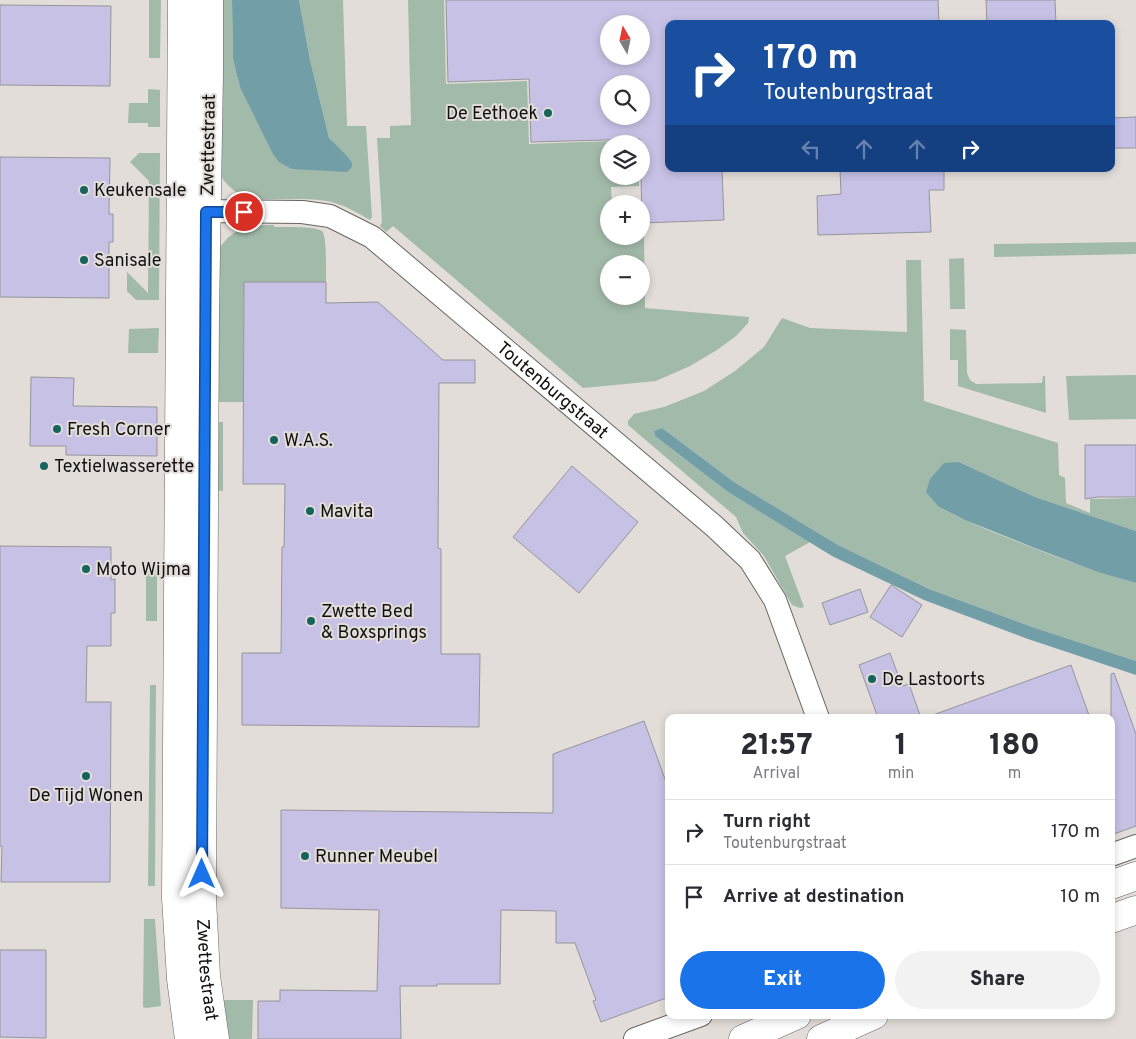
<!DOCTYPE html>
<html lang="en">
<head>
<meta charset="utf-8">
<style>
  body { margin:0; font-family:Overpass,sans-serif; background:#f2f2f3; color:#2b2b33; height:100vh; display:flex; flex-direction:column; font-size:19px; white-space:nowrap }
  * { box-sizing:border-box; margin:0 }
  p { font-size:16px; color:#7c7c81 }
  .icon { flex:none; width:28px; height:28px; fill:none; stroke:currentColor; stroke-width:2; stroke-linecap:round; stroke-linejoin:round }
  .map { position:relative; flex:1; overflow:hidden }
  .details { position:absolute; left:665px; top:714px; width:450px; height:305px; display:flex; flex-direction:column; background:#fff; border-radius:10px; box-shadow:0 2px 8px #0003 }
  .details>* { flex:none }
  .hud { position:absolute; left:665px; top:20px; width:450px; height:152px; border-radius:10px; box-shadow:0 2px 8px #0003; background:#1a4fa0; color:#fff; overflow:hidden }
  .needle { width:32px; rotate:351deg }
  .controls { position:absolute; left:600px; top:15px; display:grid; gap:10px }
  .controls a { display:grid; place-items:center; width:50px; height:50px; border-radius:50%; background:#fff; box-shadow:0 2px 8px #0003; font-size:25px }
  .pin { position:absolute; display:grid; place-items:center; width:42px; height:42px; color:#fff; margin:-21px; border:2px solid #fff; border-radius:50%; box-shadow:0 1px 5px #0007 }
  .me { position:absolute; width:55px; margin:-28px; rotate:0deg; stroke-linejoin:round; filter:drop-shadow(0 0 4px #0008) }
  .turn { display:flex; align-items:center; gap:18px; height:105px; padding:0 15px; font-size:22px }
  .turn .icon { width:65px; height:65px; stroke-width:2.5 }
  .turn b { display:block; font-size:35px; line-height:42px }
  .lanes { display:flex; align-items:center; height:48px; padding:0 15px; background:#0003; justify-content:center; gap:25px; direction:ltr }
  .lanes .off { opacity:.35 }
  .eta { display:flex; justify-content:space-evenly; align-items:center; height:85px; text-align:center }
  .eta b { font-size:30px; font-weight:800; line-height:35px }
  .action { display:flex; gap:10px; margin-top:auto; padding:10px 15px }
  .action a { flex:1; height:58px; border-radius:30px; background:#1a73e8; color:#fff; font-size:20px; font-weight:800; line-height:58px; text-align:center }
  .action a+a { background:#f2f2f3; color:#2b2b33 }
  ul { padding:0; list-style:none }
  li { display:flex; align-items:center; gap:15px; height:65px; padding:0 15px; border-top:1px solid #e1e1e2 }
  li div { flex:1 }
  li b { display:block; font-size:19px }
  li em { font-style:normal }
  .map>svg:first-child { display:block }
</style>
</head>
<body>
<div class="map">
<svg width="1136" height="1039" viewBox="0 0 1136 1039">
  <rect width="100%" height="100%" fill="#e2ddd8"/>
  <!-- green -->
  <path fill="#a2baaa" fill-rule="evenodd" d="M149,0H161L160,58H149Z
    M215,0H232L233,58L236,72L240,87L334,144L329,138L310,60L299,0H343L347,126H366L372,217L370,220C358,213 346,206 332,202C314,198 295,199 277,199C266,199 254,200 243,196C233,191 226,184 220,175Z
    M408,0H444L446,84L527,81L529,144L638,140V144H609V176H639V186L611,187L612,204H609V236H641V232H644L645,308L749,317L748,323L736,336L717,350L690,366L656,381L583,388L393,226L386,232L380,226L382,222L377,138H390V126L411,125ZM609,264H641V296H609Z
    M148,89L160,90V127H148V123H128L129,103H148Z
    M139,153H160L159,300H136L127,291V272L148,293L149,181L130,162Z
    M274,225V227C283,227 316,226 322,231C327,236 326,273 326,282H244L243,402H218L216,254C231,228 246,225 274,225Z
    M1136,242V254L994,257V244Z
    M964,258L965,309H950L949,259Z
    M906,260H921L924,401L1058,443L1059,475L1065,478L1066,503L1090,513V499L1136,498V531L1035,497L959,462L939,507C963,520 988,530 1013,540C1053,556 1094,571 1136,583V661L1032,627L929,589L838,545L734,482L662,428L654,431L655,436L728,492L810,542L785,556L804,607L800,608L792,605L764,556L743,533L736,517L628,425V421L634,414L664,407L704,391L735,371L764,347L782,318L810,328L907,332Z
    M159,328L158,353H128L129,329Z
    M950,329L966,330L967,373L970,380L976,384L1042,383L1043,376H1045L1046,413L958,386V360H950Z
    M1136,375V419L1069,420L1066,376Z
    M218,422H223V491L215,490L216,423Z
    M146,569H157V621H146Z
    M150,685H156L155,886H148Z
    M144,919H155L161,1006L146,1008L143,1007Z
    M217,1000H253L252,1039H220Z"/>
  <!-- water -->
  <path fill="#729ea8" d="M232,0H299L310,60L329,138L347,156L352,163V167L347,172L292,169L279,162L273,154L240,87L236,72L233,58Z
    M662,428L734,482L838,545L929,589L1032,627L1136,661V675L1028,639L924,600L832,556L728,492L655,436L654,431Z
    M959,462L1035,497L1136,531V583L1098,572L1032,547L965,520L939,507L926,492L930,479L944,463Z"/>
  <!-- building -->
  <path fill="#c7c1e5" stroke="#96959b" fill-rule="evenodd" d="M446,0H938L939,24H669V169H722L724,220L642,223L641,176V144H640V139L531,142L529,79L448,82ZM609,24H641V56H609ZM609,84H641V116H609Z
    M986,0H1055L1056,24H987Z
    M0,5L111,6L110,86L0,85Z
    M1136,117V148H1111V118Z
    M0,157L110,158L109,214H113V242H109V298L0,297Z
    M840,169H944V190H929L931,232L818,235L817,196L841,194Z
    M244,282H326V303L378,302L443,360H475V383H439L438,548L441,549V654H480L479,727L242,725V653H281L282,547H284L285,484H243Z
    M31,377L74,378L73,406L157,407V456L66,455V446H30Z
    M1085,445H1136V497H1098L1085,499Z
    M572,466L638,522L579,593L513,537Z
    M0,546L111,547V580L115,579V613H111V646H87L86,702H111L110,882H1L2,846H0Z
    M891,585L922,605L902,637L870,617Z
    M860,589L868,612L830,625L822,603Z
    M890,653L902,686L909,684L921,718H878L859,665Z
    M1071,665L1090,718H933V715Z
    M1114,673L1136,734V826L1111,835V674Z
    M644,721L669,790V997L601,1022L593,1001L596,1000L575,943H556V911L501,910L500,984H437V986H400L401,1039H258V1001H280V990L377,991L379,910L281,908V810L553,813V754Z
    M0,950H46V1038L0,1037Z"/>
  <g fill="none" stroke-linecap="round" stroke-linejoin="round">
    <!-- street casing -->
    <g stroke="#696560" stroke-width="24">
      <g id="street">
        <path id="s1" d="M190,211L302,212L330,216L372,237L714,526L750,560L775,600L818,718"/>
        <path d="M1111,855L1136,846"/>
        <path d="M635,1039L701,1015"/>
      </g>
    </g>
    <!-- secondary casing -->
    <g stroke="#696560" stroke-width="29">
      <g id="secondary">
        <path d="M182,0L176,898L181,979L189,1039"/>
        <path id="s2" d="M209,0V74L205,314L202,898L206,976L215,1039"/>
      </g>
    </g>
    <!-- primary casing -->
    <g stroke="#696560" stroke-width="29">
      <path id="primary" d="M1111,885L1136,876
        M1111,919L1136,910
        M743,1039L797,1015
        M821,1039L874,1015"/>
    </g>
    <!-- street -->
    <use href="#street" stroke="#fff" stroke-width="22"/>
    <!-- secondary -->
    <use href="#secondary" stroke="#fff" stroke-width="28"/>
    <!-- primary -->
    <use href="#primary" stroke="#fff" stroke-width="28"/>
  </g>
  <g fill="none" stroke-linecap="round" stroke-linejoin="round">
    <!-- route casing -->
    <g stroke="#114b97" stroke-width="12">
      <path id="route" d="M202,874L206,212H244"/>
    </g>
    <!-- route -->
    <use href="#route" stroke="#1a73e8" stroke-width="9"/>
  </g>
  <!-- markers -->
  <g fill="#17645f" stroke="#e2ddd8" stroke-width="2">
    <circle cx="548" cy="113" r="5"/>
    <circle cx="84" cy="190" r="5"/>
    <circle cx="84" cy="260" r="5"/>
    <circle cx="57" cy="429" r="5"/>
    <circle cx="274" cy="440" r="5"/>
    <circle cx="44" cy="466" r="5"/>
    <circle cx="310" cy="511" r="5"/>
    <circle cx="86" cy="569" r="5"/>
    <circle cx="311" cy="621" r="5"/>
    <circle cx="872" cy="679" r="5"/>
    <circle cx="86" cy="776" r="5"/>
    <circle cx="305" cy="856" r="5"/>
  </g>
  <g text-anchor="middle" stroke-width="4" stroke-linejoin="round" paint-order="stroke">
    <!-- poi labels -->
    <g font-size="18" fill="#12100e" stroke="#e2ddd8" text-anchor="start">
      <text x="538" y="119" text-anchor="end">De Eethoek</text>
      <text x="94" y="196">Keukensale</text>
      <text x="94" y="266">Sanisale</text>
      <text x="67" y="435">Fresh Corner</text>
      <text x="284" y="446">W.A.S.</text>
      <text x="54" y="472">Textielwasserette</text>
      <text x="320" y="517">Mavita</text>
      <text x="96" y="575">Moto Wijma</text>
      <text x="321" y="617">Zwette Bed<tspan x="321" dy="21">&amp; Boxsprings</tspan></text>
      <text x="882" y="685">De Lastoorts</text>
      <text x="86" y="801" text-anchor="middle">De Tijd Wonen</text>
      <text x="315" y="862">Runner Meubel</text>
    </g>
    <!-- street labels -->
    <g font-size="18" fill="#12100e" stroke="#e2ddd8">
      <text transform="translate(208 145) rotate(-89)" y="6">Zwettestraat</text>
      <text dy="6" stroke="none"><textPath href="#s1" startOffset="424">Toutenburgstraat</textPath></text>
      <text dy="6" stroke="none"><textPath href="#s2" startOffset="970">Zwettestraat</textPath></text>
    </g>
  </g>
</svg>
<div class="controls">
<a><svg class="needle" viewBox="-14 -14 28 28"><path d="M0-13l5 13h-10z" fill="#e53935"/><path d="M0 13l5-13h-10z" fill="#7c7c81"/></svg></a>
<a><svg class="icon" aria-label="search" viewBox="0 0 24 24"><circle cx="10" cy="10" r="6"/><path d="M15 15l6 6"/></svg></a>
<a><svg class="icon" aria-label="layers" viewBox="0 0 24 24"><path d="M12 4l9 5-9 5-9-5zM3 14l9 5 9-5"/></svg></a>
<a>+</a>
<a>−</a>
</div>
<div class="pin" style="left:244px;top:212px;background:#d93025"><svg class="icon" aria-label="arrive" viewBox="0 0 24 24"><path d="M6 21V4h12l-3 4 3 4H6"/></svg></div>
<svg class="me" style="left:202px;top:874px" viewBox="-20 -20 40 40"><path d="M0-17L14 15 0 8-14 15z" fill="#1a73e8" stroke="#fff" stroke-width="4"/></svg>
<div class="hud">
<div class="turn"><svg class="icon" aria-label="right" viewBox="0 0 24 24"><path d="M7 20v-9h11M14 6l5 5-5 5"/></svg><div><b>170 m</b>Toutenburgstraat</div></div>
<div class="lanes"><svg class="icon off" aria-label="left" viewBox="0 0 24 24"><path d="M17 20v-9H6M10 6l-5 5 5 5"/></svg><svg class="icon off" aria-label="ahead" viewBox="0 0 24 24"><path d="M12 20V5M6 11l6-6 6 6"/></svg><svg class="icon off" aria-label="ahead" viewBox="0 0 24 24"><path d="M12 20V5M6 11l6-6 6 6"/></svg><svg class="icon" aria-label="right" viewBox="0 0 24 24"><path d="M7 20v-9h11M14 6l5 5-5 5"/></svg></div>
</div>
<section class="details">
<div class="eta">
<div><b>21:57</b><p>Arrival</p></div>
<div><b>1</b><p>min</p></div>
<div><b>180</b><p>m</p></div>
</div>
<ul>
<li><svg class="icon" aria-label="right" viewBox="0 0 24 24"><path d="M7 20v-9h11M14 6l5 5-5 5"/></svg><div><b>Turn right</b><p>Toutenburgstraat</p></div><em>170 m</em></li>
<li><svg class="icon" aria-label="arrive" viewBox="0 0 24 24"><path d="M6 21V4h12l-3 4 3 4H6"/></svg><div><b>Arrive at destination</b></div><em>10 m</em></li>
</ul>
<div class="action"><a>Exit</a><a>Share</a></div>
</section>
</div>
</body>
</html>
